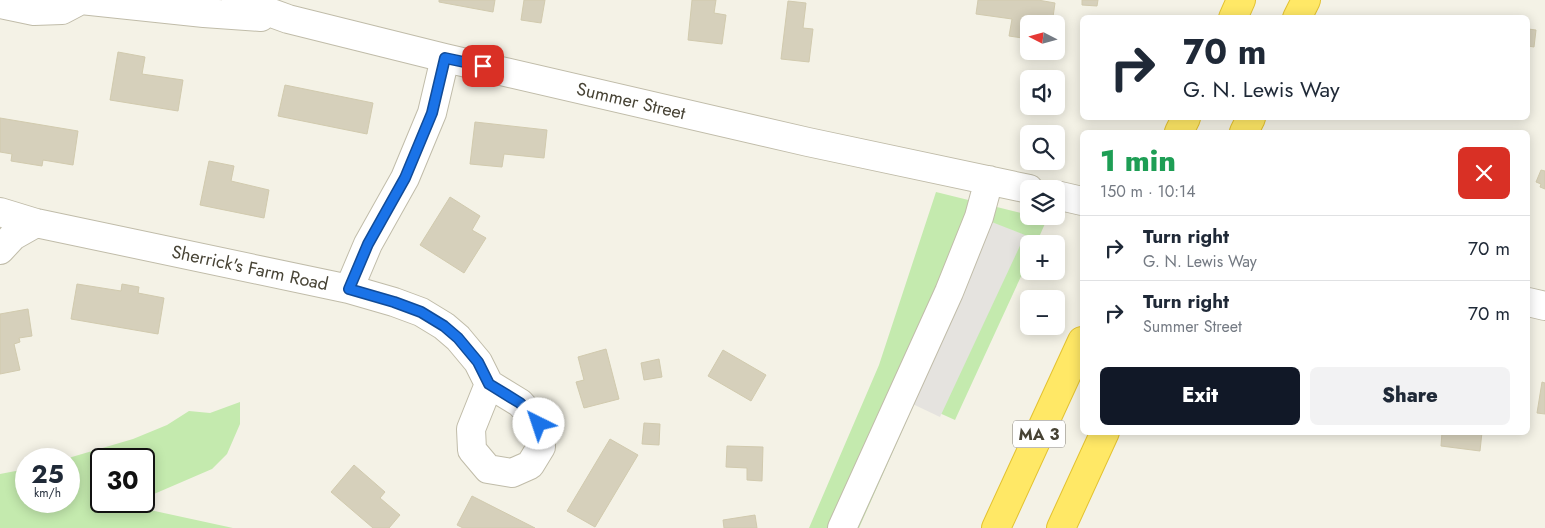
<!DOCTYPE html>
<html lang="en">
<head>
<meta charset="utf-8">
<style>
  body { margin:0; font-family:Jost,sans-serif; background:#f2f2f3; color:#1f2937; height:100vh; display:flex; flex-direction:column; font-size:19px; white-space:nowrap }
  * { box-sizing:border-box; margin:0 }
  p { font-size:16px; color:#747a83 }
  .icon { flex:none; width:28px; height:28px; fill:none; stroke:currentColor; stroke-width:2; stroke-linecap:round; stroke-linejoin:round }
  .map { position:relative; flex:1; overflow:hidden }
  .drawer { position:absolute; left:1080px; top:130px; width:450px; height:305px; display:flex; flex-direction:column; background:#fff; border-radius:8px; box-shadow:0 2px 12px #0003 }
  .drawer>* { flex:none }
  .top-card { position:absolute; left:1080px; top:15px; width:450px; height:105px; border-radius:8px; box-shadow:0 2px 12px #0003; background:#fff; color:#1f2937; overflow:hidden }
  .needle { width:32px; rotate:276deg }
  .controls { position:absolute; left:1020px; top:15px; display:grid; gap:10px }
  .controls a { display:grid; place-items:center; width:45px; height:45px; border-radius:8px; background:#fff; box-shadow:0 2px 12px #0003; font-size:25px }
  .speed { position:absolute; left:15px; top:448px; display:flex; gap:10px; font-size:25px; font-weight:700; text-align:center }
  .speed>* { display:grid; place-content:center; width:65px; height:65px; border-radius:50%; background:#fff; box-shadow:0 2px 12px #0003; line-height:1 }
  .speed small { font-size:12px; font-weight:400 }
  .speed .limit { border:2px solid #111; border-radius:8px; background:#fff; color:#111 }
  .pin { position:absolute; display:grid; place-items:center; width:42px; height:42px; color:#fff; margin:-21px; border-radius:10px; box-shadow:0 2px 8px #0006 }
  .me { position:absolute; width:55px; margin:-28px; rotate:319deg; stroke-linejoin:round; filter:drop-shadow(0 0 4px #0008) }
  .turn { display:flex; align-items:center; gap:18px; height:105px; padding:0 20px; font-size:22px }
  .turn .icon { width:65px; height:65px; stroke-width:2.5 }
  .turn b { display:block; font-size:35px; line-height:42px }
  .round { display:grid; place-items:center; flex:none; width:52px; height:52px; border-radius:8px; background:#f2f2f3 }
  .summary { display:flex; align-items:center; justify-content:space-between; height:85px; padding:0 20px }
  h1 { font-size:30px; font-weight:800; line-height:38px; color:#1e9e55 }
  .action { display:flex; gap:10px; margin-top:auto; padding:10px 20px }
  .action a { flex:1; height:58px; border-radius:8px; background:#111827; color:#fff; font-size:20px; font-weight:800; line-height:58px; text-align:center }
  .action a+a { background:#f2f2f3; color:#1f2937 }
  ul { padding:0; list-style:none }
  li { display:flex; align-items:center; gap:15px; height:65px; padding:0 20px; border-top:1px solid #e0e1e3 }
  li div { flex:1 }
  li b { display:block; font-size:19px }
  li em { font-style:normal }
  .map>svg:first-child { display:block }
</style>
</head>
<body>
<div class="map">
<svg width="1545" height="528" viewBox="0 0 1545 528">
  <rect width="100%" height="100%" fill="#f4f2e6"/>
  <!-- green -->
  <path fill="#c4eaae" d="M936,192L1029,215V216L1047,219L1036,244H1029V259L955,420L915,402L859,528H809L879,365Z
    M240,402V424L227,454L212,469L147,497L144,498V459H101V501H135L127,505L233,528H0V474L26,469V501H69V459H65L133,439L167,425L189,411L210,413Z"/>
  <!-- parking -->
  <path fill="#e5e3df" d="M979,217L1025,235L940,417L900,398Z"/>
  <!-- building -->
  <path fill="#d6d0bb" stroke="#d1caae" d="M439,0H495L493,12L439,2Z
    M524,0H545L541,23L521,20Z
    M692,0H716L714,13L726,15L722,44L688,40Z
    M978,0H1038L1055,3L1052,24H1029V39L1009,36L1012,19L976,14Z
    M1082,0H1098L1097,6L1082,5Z
    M788,1L806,3L803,28L813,29L809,62L781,59Z
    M1528,29L1536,30L1534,47L1528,46Z
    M118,52L145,57L142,74L183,80L178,111L110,100Z
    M285,85L373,103L367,134L278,116Z
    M0,118L78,131L73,165L43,160L42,166L11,161L12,154L0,152Z
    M475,122L547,130L544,158L504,154L502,167L470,164Z
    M209,161L234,166L231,181L269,190L264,218L200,205Z
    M1541,170L1545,171V189L1540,187L1541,184L1536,182Z
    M450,197L480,216L472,230L486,238L464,273L420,245Z
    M77,284L121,291L122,284L139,287L138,293L164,298L158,334L71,319Z
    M28,309L32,336L19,338L20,342L14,344L20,370L0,374V314Z
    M606,349L619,399L584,408L576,382L584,380L578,357Z
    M723,350L766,375L751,401L708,376Z
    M659,359L662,377L644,380L641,363Z
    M1542,382L1545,383V414L1537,413Z
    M644,423L660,424L659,445L642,444Z
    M1442,432H1482L1480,451L1441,446Z
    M610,439L638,455L595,527L567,511Z
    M727,446L763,447L762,481L747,480V468L726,467Z
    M354,465L385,492L380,498L400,515L389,528H373L331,492Z
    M472,496L535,528H463L457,525Z
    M755,515L757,528H724L723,520Z"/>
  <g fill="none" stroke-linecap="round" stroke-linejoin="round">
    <!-- minor casing -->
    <g stroke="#c0bca9" stroke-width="30">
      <path id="minor" d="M236,0L288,19L445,58L808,142L1029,189
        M0,4L34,11L62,10L81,0L204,13L261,17
        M1056,195L1082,201
        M0,212L36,223L349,289L394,302L421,312L444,326L458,338L478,362L489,384L520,403L539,424L541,447L530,465L512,473L488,469L472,450L471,429L489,384
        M0,250L13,236L36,223
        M349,289L368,244L405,178L432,113L445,58
        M1528,302L1545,306
        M842,528L949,292L979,217L989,180"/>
    </g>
    <!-- highway casing -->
    <g stroke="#e3c231" stroke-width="30">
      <path id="highway" d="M1233,18L1241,0
        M1297,18L1306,0
        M1179,132L1186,118
        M1244,132L1251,118
        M996,528L1082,341
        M1061,528L1105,432"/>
    </g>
    <!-- minor -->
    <use href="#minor" stroke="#fff" stroke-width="28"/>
    <!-- highway -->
    <use href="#highway" stroke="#ffe866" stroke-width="28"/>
  </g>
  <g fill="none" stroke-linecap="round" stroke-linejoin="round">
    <!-- route casing -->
    <g stroke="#114b97" stroke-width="12">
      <path id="route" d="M483,66L445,58L432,113L405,178L368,244L349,289L394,302L421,312L444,326L458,338L478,362L489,384L520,403L539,424"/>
    </g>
    <!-- route -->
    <use href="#route" stroke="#1a73e8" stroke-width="9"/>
  </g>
  <g text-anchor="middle" stroke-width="4.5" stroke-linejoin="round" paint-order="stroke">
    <!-- shield labels -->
    <rect fill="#fff" stroke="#7e7b72" stroke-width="1" x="1013" y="420.5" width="52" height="27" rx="4"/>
    <g font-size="16" font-weight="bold" fill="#474335">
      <text x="1039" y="440">MA 3</text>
    </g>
    <!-- street labels -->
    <g font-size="18" fill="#474335" stroke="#fff">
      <text transform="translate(631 101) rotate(13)" y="6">Summer Street</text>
      <text transform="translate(250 268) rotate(12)" y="6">Sherrick's Farm Road</text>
    </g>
  </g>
</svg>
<div class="controls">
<a><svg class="needle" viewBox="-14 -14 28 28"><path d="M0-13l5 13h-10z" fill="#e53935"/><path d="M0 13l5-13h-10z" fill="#747a83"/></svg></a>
<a><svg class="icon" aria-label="sound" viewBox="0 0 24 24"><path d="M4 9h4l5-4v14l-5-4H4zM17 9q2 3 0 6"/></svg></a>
<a><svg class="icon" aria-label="search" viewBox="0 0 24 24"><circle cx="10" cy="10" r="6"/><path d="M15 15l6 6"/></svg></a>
<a><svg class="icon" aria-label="layers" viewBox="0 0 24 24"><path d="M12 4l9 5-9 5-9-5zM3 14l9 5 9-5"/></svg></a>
<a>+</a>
<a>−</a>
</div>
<div class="speed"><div>25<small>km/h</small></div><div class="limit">30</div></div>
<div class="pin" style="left:483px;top:66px;background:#d93025"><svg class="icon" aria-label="arrive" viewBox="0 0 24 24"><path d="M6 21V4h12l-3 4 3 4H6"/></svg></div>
<svg class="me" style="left:539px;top:424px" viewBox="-20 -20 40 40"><circle r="19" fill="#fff"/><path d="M0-13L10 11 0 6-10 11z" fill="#1a73e8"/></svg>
<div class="top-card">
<div class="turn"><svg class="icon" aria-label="right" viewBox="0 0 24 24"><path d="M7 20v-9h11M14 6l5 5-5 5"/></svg><div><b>70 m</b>G. N. Lewis Way</div></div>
</div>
<section class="drawer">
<div class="summary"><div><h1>1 min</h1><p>150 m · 10:14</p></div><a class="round" style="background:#d93025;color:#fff"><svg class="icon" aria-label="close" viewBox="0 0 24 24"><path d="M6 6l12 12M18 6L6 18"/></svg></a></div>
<ul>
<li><svg class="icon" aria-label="right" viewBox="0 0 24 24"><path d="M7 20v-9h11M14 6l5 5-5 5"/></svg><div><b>Turn right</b><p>G. N. Lewis Way</p></div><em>70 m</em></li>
<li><svg class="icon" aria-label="right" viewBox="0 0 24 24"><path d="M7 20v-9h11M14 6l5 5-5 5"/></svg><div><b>Turn right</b><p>Summer Street</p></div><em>70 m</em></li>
</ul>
<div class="action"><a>Exit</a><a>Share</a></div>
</section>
</div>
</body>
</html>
